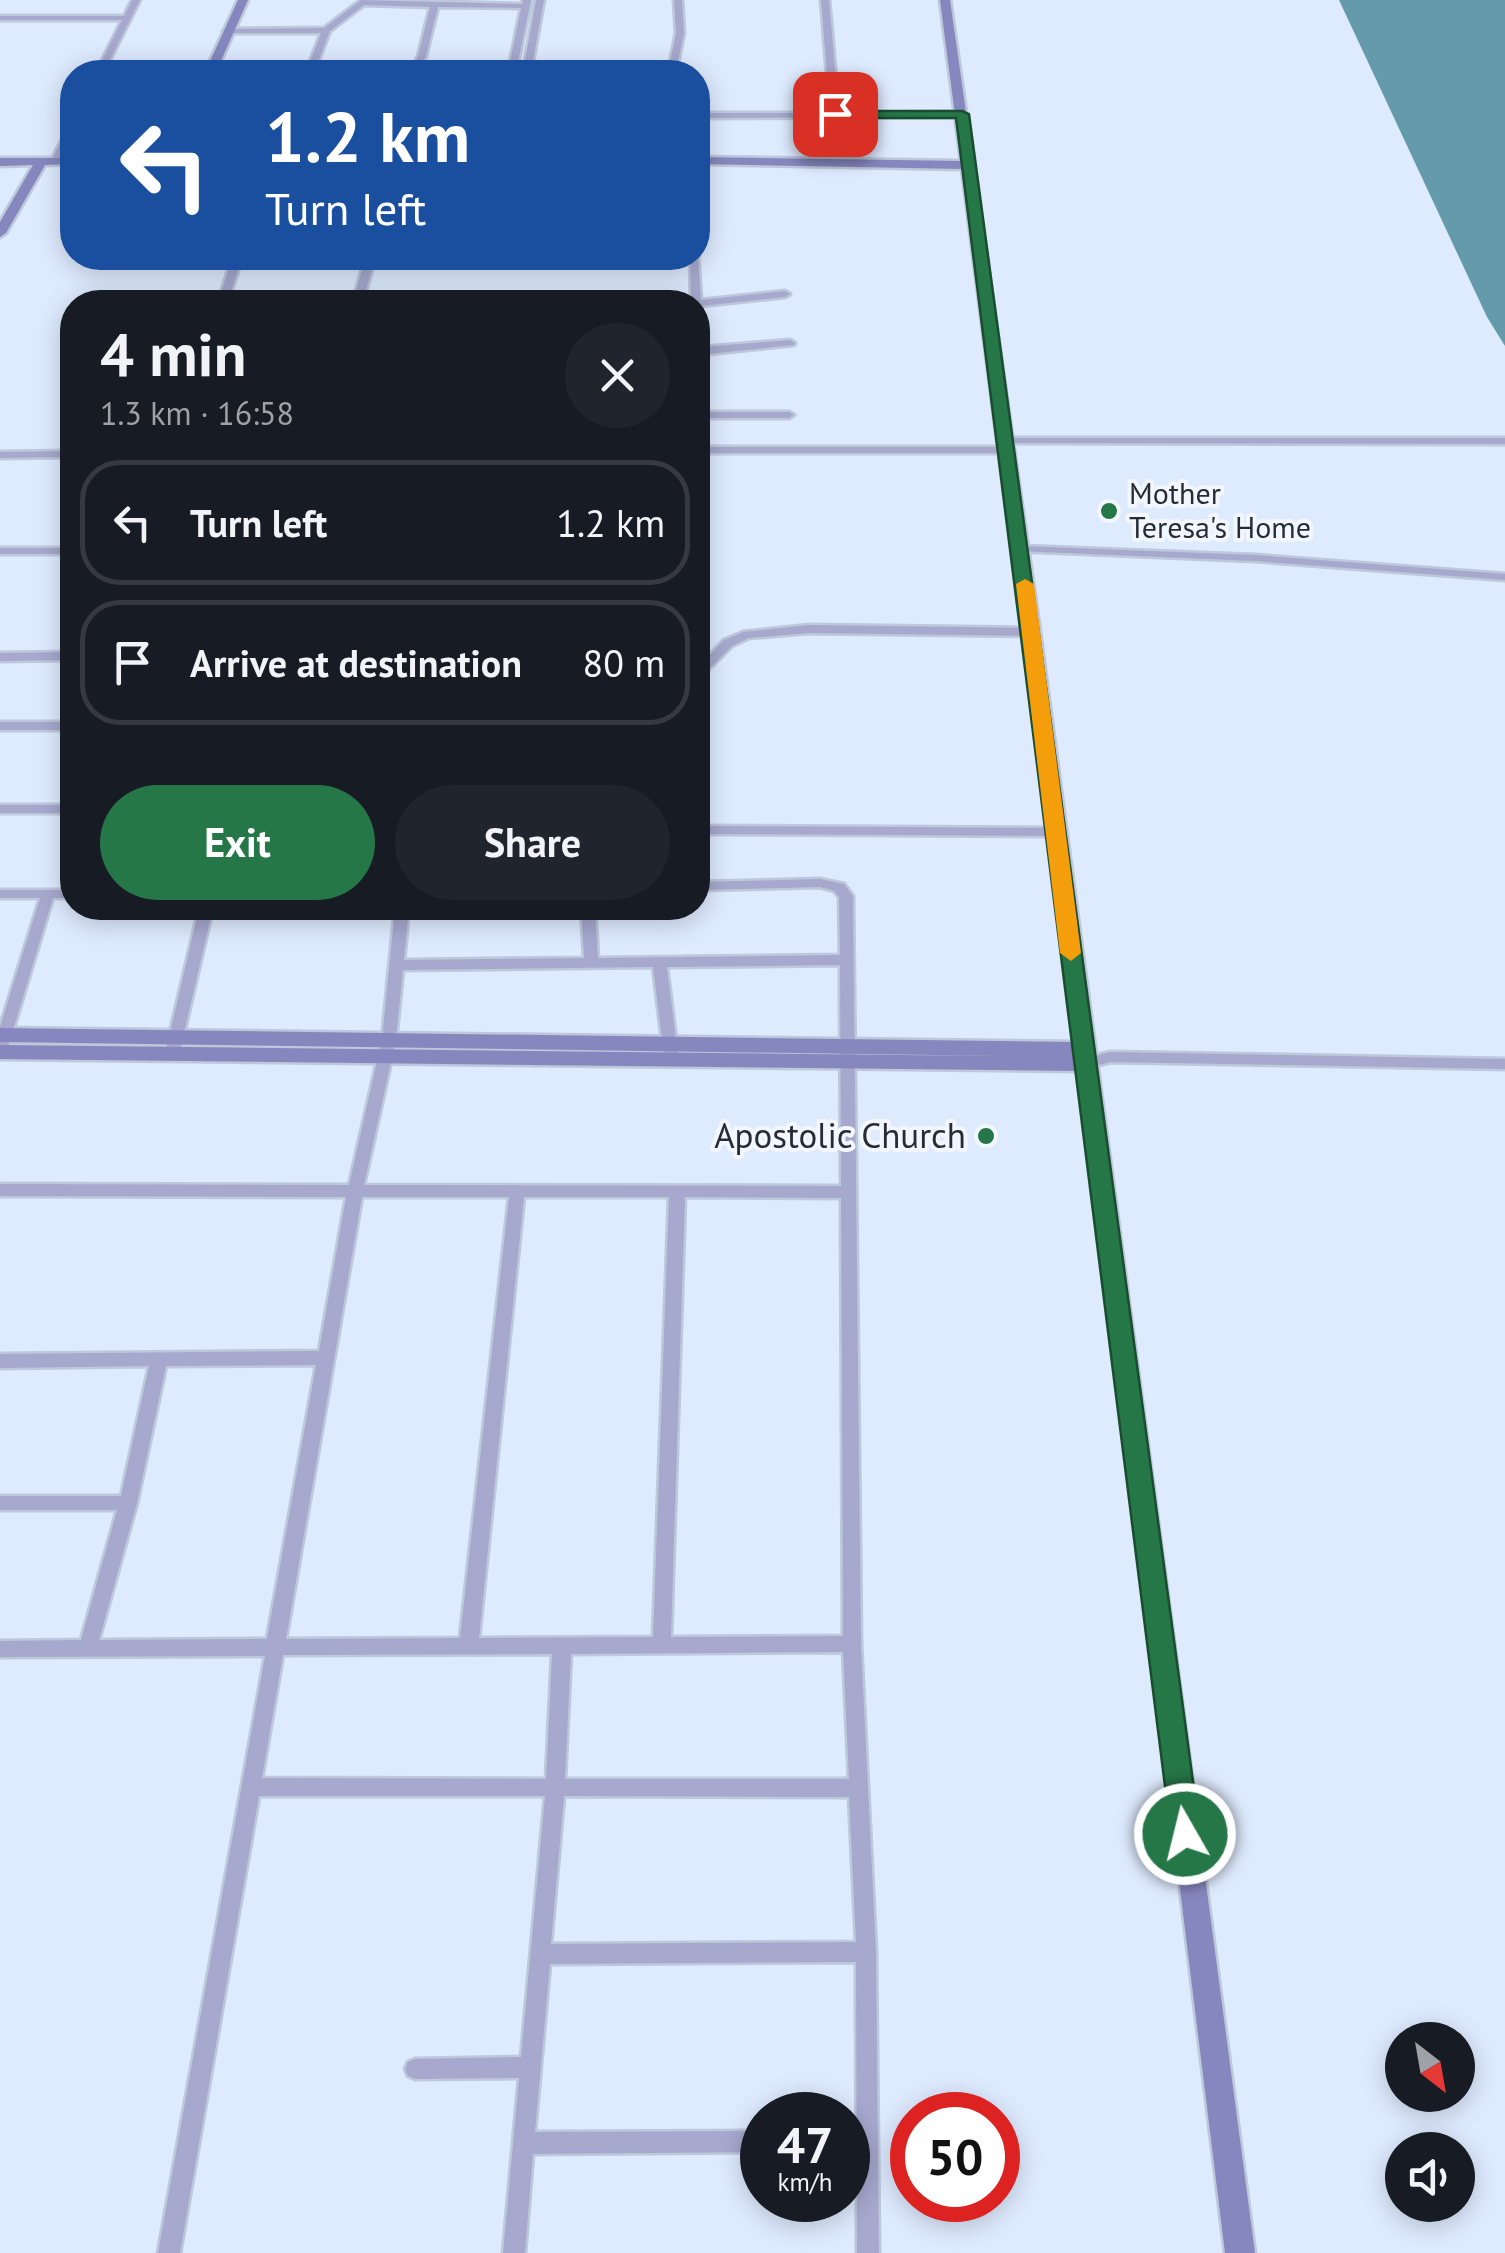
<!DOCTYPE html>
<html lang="en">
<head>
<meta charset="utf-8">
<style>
  body { margin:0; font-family:"PT Sans",sans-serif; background:#20242c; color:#f1f3f6; height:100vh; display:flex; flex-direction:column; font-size:38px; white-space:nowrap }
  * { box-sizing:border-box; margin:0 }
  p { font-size:32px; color:#9ea1a6 }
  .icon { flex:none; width:55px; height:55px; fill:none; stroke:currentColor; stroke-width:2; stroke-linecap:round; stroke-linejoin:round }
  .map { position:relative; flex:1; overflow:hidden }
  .sheet { position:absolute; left:60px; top:290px; width:650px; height:630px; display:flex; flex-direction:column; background:#171b24; border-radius:40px; box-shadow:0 5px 25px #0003 }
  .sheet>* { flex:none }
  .hud { position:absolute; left:60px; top:60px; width:650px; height:210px; border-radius:40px; box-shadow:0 5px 25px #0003; background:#1a4fa0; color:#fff; overflow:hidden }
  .needle { width:65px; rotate:149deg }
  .fabs { position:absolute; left:1385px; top:2022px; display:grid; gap:20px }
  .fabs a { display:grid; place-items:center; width:90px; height:90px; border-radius:50%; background:#171b24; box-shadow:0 5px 25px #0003; font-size:50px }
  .speed { position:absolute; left:740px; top:2092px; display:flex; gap:20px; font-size:50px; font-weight:700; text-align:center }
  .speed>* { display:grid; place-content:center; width:130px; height:130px; border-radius:50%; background:#171b24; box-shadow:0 5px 25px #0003; line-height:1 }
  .speed small { font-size:25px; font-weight:400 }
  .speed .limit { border:15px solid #d22; background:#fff; color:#111 }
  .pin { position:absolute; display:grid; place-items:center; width:85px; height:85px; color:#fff; margin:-42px; border-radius:20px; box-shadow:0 5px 15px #0006 }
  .me { position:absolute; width:110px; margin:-55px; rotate:352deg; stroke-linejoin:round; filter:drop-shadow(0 0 8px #0008) }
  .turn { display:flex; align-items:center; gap:35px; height:210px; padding:0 40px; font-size:45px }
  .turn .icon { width:130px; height:130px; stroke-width:2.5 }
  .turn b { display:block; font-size:70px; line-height:85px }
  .round { display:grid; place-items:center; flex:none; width:105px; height:105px; border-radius:52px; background:#20242c }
  .overview { display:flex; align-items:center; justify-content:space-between; height:170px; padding:0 40px }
  h1 { font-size:60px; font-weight:800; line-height:75px }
  .primary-button { display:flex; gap:20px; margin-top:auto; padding:20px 40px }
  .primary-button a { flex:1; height:115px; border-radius:60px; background:#267748; color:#fff; font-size:40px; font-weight:800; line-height:115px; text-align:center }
  .primary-button a+a { background:#20242c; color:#f1f3f6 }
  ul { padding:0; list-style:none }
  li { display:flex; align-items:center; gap:30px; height:125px; margin:0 20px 15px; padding:0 20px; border:5px solid #363941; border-radius:40px }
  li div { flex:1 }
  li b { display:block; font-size:38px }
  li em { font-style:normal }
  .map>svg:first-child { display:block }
</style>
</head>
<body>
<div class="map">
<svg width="1505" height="2253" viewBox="0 0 1505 2253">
  <rect width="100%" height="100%" fill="#deeafe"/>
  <!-- water -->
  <path fill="#659aaa" d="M1339,0H1505V346L1487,317Z"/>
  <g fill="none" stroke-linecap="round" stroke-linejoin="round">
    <!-- street casing -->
    <g stroke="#bdc8da" stroke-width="5">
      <path id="street" d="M132,0H140L104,72H96L122,20H0V16H124Z
        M361,0L522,4L523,0H531L516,72H508L521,8L438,7L426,56L419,72H411L418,56L430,7L364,5L330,31L314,72H306L321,33H227L223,31L227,29L324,28Z
        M536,0H544L531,72H523Z
        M674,0H682L684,33L676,72H668L676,33Z
        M821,0H829L839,113L963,112L967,115L966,117L698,118V113H830Z
        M72,125V136L61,161L53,163L51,161L68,128Z
        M698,256L701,300L785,291L790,294L785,297L701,306L703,347L790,340L795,343L794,345L698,355V302H691L690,258Z
        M232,258H242L228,302H218Z
        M365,258H375L363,302H353Z
        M698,412H789L794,415L789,418H698Z
        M1006,438H1505V444L1002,443L1001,441Z
        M698,447H1006L1011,450L1006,453H698Z
        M72,451V457L0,458V452Z
        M1021,546L1255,555L1505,574V580L1255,561L1017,551V547Z
        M0,548H72V554H0Z
        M809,625L1032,628L1038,632L1032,636L809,633L749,638L732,646L702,676L698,677V667L724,640L743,632Z
        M72,652V660L0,661V653Z
        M0,722H72V730H0Z
        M0,805H72V813H0Z
        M698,826L1056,828L1063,832L1056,836L698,834Z
        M820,879L844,884L853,896L861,1644L876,1952L879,2253H857L856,1962L550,1964L535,2132L762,2131V2152L533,2154L525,2253H503L519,2078L415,2079L408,2076L405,2069L408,2062L415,2059L521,2057L545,1796H259L180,2253H158L265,1656L0,1657V1641L81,1640L117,1510H0V1496H121L149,1366L0,1368V1354L319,1351L346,1197L0,1196V1184L349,1185L382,1039L395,908H409L404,960L584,958L581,908H595L598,958L840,955L839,897L834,891L820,887L698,890V882ZM840,965L841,1186L364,1185L396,1039L403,970L653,967L664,1056L671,1061L678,1056L667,967ZM362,1197H509L460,1638L286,1639ZM524,1197H669L653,1637L479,1638ZM685,1197L841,1198L843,1636L671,1637ZM316,1365L267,1639L99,1640L137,1503L166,1366ZM843,1652L849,1779H565L571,1654ZM552,1654L546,1779L262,1778L283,1655ZM564,1796L849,1797L856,1942L551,1944Z
        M0,890H72V898H53L7,1050L0,1055V1027L40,898H0Z
        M199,908H213L180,1050L173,1055L166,1050Z
        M1110,1052L1505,1059V1069L1110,1062L1085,1069L1078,1064L1080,1060Z"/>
    </g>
    <!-- secondary casing -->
    <g stroke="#bdc8da" stroke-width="5">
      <path id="secondary" d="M238,0H248L216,72H205Z
        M940,0H950L1040,632L1255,2253H1225L1079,1071L0,1059V1045L1077,1057L0,1042V1028L1075,1042L962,169L698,164V157L961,161Z
        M0,158H72V164L45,165L6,233L0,237V222L33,165L0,166Z"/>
    </g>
    <!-- street -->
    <use href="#street" fill="#a6a8ce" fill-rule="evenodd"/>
    <!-- secondary -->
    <use href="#secondary" fill="#8687be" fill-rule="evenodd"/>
  </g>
  <!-- route -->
  <path fill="#267748" stroke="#194d2f" stroke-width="2.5" d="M962,111L969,114L1200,1834L1196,1844L1185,1848L1175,1844L1171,1834L956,118H835L828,114L835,111Z"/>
  <!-- slow -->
  <path fill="#f59e0b" d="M1025,579L1034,584L1081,953L1071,961L1060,953L1016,584Z"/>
  <!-- markers -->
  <g fill="#267748" stroke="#f3f7fd" stroke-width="4">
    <circle cx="1109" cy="511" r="10"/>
    <circle cx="986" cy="1136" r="10"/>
  </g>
  <g text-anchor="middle" stroke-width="8" stroke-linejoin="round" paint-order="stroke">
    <!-- far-poi labels -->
    <g font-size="30" fill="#242c38" stroke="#f3f7fd" text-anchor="start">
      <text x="1129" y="504">Mother<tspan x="1129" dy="34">Teresa's Home</tspan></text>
    </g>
    <!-- poi labels -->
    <g font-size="35" fill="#242c38" stroke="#f3f7fd" text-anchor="end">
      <text x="966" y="1148">Apostolic Church</text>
    </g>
  </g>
</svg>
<div class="fabs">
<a><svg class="needle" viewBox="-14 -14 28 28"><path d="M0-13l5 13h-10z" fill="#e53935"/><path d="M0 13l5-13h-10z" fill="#9ea1a6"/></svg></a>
<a><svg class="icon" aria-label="sound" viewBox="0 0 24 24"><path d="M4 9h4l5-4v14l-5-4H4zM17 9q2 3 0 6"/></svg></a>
</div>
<div class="speed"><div>47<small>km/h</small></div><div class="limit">50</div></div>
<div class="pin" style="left:835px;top:114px;background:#d93025"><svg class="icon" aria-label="arrive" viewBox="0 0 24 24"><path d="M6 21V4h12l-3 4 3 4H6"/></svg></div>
<svg class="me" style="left:1185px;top:1834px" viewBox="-20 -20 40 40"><circle r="17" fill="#267748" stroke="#fff" stroke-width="3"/><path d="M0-11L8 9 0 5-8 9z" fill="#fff"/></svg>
<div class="hud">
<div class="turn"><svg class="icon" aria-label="left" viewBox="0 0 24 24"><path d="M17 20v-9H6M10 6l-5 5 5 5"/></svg><div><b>1.2 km</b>Turn left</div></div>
</div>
<section class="sheet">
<div class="overview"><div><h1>4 min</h1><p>1.3 km · 16:58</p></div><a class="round"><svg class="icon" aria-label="close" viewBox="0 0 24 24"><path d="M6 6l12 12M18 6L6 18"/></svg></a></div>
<ul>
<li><svg class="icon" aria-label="left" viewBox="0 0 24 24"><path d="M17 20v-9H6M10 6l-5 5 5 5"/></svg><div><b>Turn left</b></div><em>1.2 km</em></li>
<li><svg class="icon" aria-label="arrive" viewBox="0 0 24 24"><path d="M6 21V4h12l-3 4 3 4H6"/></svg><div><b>Arrive at destination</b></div><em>80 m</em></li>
</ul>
<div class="primary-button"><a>Exit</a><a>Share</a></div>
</section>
</div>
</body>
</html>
